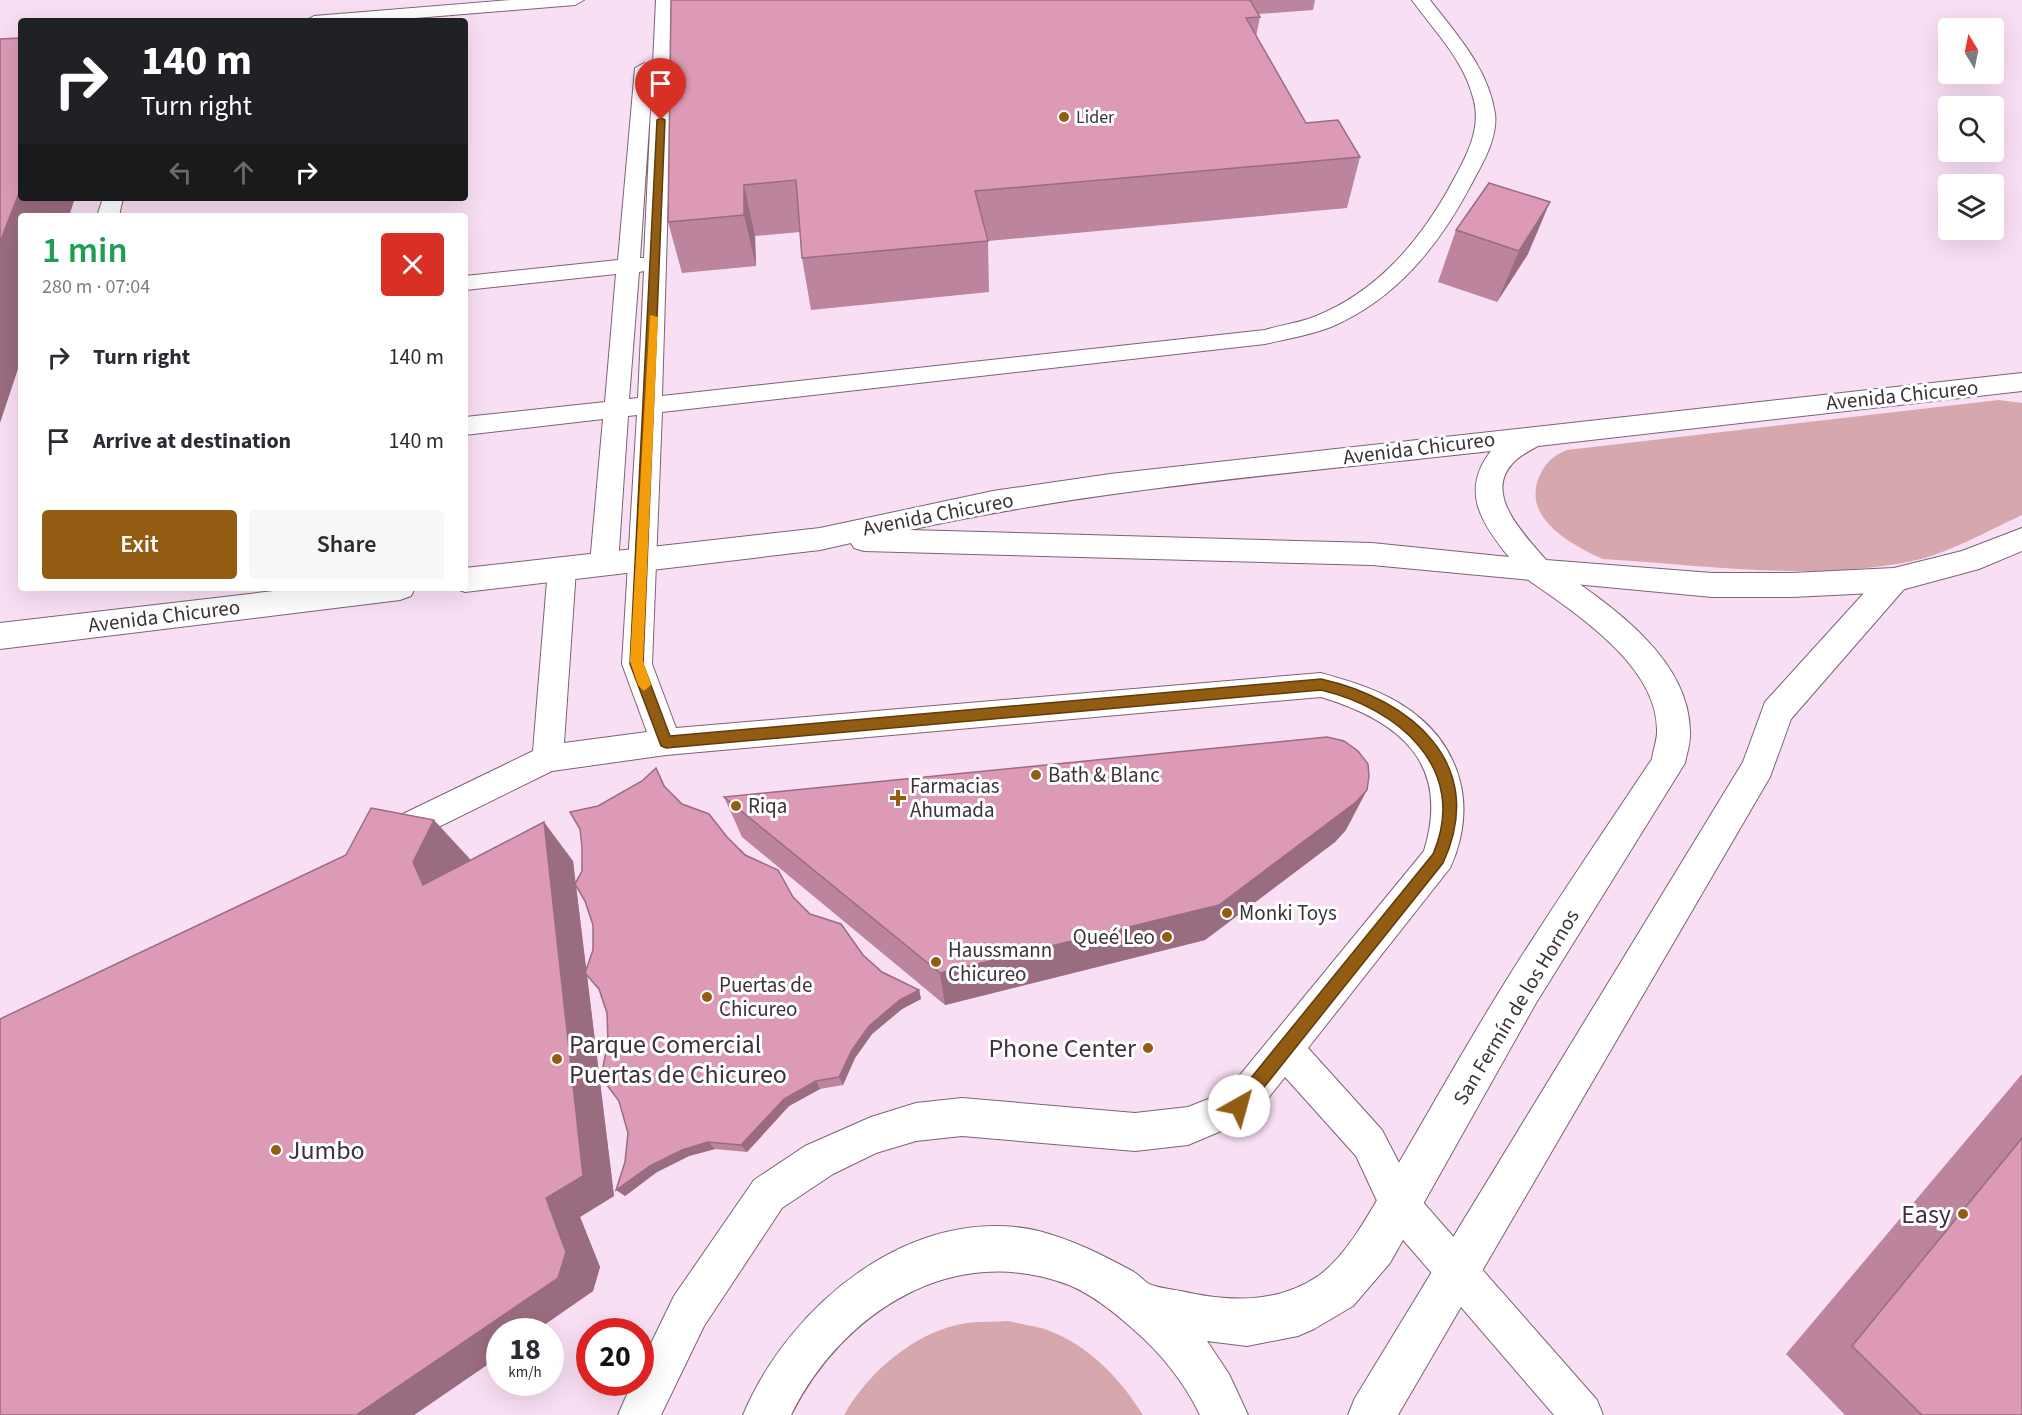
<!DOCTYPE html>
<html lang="en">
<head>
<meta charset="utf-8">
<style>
  body { margin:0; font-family:"Source Sans 3",sans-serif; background:#f7f7f7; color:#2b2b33; height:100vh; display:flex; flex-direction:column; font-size:22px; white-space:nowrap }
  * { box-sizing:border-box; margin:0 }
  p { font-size:20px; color:#7c7c81 }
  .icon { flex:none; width:33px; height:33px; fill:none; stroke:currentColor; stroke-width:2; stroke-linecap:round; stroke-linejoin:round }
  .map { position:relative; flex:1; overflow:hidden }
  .panel { position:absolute; left:18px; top:213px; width:450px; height:378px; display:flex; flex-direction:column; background:#fff; border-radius:6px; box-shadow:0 6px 24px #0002 }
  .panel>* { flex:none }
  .guide { position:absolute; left:18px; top:18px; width:450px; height:183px; border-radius:6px; box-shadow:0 6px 24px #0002; background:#202124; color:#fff; overflow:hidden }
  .needle { width:39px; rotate:350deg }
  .fabs { position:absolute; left:1938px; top:18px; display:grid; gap:12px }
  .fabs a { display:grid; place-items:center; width:66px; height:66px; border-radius:6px; background:#fff; box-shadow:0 6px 24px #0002; font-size:30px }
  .speed { position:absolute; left:486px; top:1318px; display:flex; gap:12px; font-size:30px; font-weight:700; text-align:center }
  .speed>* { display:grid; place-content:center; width:78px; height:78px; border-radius:50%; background:#fff; box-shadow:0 6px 24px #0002; line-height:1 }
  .speed small { font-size:15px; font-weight:400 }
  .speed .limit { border:9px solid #d22; background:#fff; color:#111 }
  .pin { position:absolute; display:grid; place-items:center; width:51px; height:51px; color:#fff; margin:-62px -26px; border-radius:50% 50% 50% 0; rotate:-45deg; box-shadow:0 0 6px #0007 }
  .pin .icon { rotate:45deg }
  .me { position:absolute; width:66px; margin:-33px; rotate:38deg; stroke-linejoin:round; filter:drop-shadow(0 0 4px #0008) }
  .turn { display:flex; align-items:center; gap:21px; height:126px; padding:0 24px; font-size:27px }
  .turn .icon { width:78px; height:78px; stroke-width:2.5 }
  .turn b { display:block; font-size:42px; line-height:51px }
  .lanes { display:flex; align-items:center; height:57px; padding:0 24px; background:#0003; justify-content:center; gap:30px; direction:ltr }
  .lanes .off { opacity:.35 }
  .round { display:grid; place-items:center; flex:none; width:63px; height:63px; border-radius:6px; background:#f7f7f7 }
  .headline { display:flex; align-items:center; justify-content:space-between; height:102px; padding:0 24px }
  h1 { font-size:36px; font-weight:600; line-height:45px; color:#1e9e55 }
  .cta { display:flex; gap:12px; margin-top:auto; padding:12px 24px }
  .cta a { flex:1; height:69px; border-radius:6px; background:#925c12; color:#fff; font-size:24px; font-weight:600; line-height:69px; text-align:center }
  .cta a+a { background:#f7f7f7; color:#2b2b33 }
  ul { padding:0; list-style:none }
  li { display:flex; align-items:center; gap:18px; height:84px; padding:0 24px }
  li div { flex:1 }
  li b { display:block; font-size:22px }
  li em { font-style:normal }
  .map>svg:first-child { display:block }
</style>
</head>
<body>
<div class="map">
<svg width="2022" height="1415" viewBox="0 0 2022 1415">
  <rect width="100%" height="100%" fill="#f9dff4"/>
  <!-- green -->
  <path fill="#d6a7ac" d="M1999,400L2022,403V515C1985,532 1948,554 1908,562C1809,581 1702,565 1603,559C1571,545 1520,517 1540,475C1546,462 1554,455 1567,450Z
    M1009,1321C1022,1325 1038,1326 1050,1331C1091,1347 1121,1380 1143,1415H844C868,1372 917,1330 967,1323C981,1321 995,1322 1009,1321Z"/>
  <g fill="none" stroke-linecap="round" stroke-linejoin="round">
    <!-- service casing -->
    <g stroke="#7a6376" stroke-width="2">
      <path id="service" d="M511,0H584L575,5L379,21H305L314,16Z
        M656,0H674L662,396L1265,330C1281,325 1298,323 1314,317C1379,291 1422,239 1454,179C1467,155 1481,129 1474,101C1465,61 1435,32 1412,0H1430C1456,34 1489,69 1495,114C1498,137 1483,163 1472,183C1440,244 1397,299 1331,327C1310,335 1287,339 1265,344L662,412L652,664L676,728L1321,673C1345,680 1368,686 1390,698C1457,733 1481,800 1450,868L1308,1048L1382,1130L1414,1192L1597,1400L1603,1415H1554L1386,1220L1356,1156L1285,1077L1252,1118L1188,1145L1135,1151L962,1136L916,1141L876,1153L833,1174L782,1208L704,1326L661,1415H618L632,1383H640V1366L674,1296L754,1180L805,1146L871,1117L916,1103L962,1098L1135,1113L1188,1107L1226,1092L1424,851C1451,763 1400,721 1321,697L666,755L552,771L400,846L389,850L378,846L373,836L378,826L533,751L548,569L552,562L562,559L572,562L576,569L564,743L647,732L622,664L637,415L628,416L618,564L614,571L604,574L594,571L590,564L603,419L465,435V417L605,402L616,274L465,290V276L618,260L635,68L644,63L653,68L640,258H644ZM644,271L638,398L629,399L639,272Z
        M103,198H123L119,216H97Z"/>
    </g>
    <!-- minor casing -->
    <g stroke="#7a6376" stroke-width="2">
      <path id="minor" d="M1538,560L1549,563C1604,601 1689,655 1690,731C1691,741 1687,753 1685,763L1536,1003L1390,1263L1353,1306L1314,1329L1298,1336L1247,1346L1207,1341L1229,1374L1248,1415H1200C1184,1382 1161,1353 1133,1329C1114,1312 1093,1295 1069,1285C954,1241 843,1311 791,1415H743C789,1305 913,1202 1039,1231C1073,1240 1103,1255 1134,1272C1139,1275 1144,1281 1149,1284C1158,1288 1171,1289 1181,1291C1228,1302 1277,1304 1318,1276C1350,1254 1377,1199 1397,1166C1434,1103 1470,1038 1509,976C1555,903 1604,831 1652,759C1653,750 1657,741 1657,732C1659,666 1575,613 1527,579L1523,571L1527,563Z
        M1894,568L1905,572L1909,580L1905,588L1791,719L1770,777L1398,1415H1348L1355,1398L1743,762L1765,702L1883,572Z"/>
    </g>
    <!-- secondary casing -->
    <g stroke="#7a6376" stroke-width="2">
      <path id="secondary" d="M2022,373V391L1538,446C1529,451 1519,456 1512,464C1483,496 1527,537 1546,560L1712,573H1792L1894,568L1962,551L2022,528V551L1979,569L1894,592L1792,597H1712L1372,565L864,551L854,548L851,543L820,550L465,592L454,588H465V568L820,528L993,491L1110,474ZM1491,451C1460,490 1481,523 1509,557L1372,543L909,530C1100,488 1297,473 1491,451Z
        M300,588H415L411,596L400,600L0,649V623Z"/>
    </g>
    <!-- service -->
    <use href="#service" fill="#fff" fill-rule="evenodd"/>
    <!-- minor -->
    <use href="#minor" fill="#fff" fill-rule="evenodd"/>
    <!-- secondary -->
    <use href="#secondary" fill="#fff" fill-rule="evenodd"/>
  </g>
  <!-- wall -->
  <path fill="#bd849d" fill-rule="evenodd" d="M671,0H1315L1313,10L1258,14L1260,17L1256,37L1306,123L1360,157L1347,208L988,241L989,292L811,310L802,258L800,232L755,236L756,266L682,273L668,222Z
    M1456,230L1528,254L1497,302L1438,282Z
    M656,768L666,788L682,804L727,837L810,914L863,955L882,972L919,990L921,999L902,1009L872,1034L855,1058L843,1085L820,1089L789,1106L747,1152L715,1149L689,1156L657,1172L625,1196V1162L628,1133L608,1042L607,1013L599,989L587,976L614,1196L580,1217L600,1267L593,1291L534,1332H500V1356L414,1415H0L470,859L469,861H573L575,882L582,871L598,806L642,781ZM576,886L585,901L593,925V950L586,969Z
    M724,797L1346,830L1335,842L1205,940L945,1005L742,837Z
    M2022,1074V1415H1845L1786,1354Z"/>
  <!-- shaded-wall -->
  <path fill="#9a6c80" d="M744,185L755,236L756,266L744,215Z
    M21,188V198H75L69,216H21V360L0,423V242Z
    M1550,202L1528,254L1497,302L1519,251Z
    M1367,790L1346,830L1335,842L1205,940L945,1005L940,973Z
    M434,820L470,859L451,899L423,885L413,862Z
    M544,822L573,861L614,1196L580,1217L600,1267L593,1291L534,1332H500V1356L414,1415H356L546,1198Z
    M919,990L921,999L902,1009L872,1034L855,1058L843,1085L839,1077L852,1050L869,1026L900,1000Z
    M816,1081L820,1089L789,1106L747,1152L741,1145L784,1099Z
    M708,1142L715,1149L689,1156L657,1172L625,1196L616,1190L650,1166L682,1150Z"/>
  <!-- building -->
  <path fill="#dc9ab7" stroke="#9a6c80" stroke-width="1.5" d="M671,0H1250L1260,17L1246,18L1306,123L1338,120L1360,157L975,191L988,241L802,258L796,180L744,185V215L668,222Z
    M21,38V188L0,242V39Z
    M1489,183L1550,202L1519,251L1456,230Z
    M1327,737L1344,741L1358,751L1368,764L1369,776L1367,790L1356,802L1219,905L940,973L724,797Z
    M656,768L664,786L682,804L709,814L727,837L745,855L778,870L793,897L810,914L841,924L863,955L882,972L919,990L900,1000L869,1026L852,1050L839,1077L816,1081L784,1099L741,1145L708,1142L682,1150L650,1166L616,1190L625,1162L628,1133L619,1101L601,1077L608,1042L607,1013L599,989L585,973L593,950V925L585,901L575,884L582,871V847L580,829L570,812L598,806L642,781Z
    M371,808L434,820L413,862L423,885L544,822L583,1176L546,1198L566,1252L558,1278L356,1415H0V1019L346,855Z
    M2022,1138V1415H1922L1852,1346Z"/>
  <!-- route -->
  <path fill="#925c12" stroke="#5f3c0c" stroke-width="1.5" d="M661,118L665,120L643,664L670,736L1321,679C1411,699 1489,764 1443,863L1245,1111L1239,1114L1233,1111L1231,1106L1233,1100L1433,854C1470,768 1397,708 1321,690L666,748L661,746L630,664L657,120Z"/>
  <!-- slow -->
  <path fill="#f59e0b" d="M650,315L658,317L643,661L651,685L644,691L638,685L630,661Z"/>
  <!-- markers -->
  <g fill="#925c12" stroke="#fff" stroke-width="2">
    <circle cx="1064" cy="117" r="6"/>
    <circle cx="1036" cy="775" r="6"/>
    <path d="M895 789h6v6h6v6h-6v6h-6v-6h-6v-6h6z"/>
    <circle cx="736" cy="806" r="6"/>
    <circle cx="1227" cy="913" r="6"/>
    <circle cx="1167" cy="937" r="6"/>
    <circle cx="936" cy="962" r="6"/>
    <circle cx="707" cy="997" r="6"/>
    <circle cx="1148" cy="1048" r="6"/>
    <circle cx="557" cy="1059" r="6"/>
    <circle cx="276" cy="1150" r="6"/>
    <circle cx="1963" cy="1214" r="6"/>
  </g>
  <g text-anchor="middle" stroke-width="6" stroke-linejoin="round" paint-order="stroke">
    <!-- far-poi labels -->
    <g font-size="18" fill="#3c323a" stroke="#fff" text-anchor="start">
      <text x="1076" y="123">Lider</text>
    </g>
    <!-- street labels -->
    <g font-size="21" fill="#3c323a" stroke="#fff">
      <text transform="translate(1902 395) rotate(-6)" y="7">Avenida Chicureo</text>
      <text transform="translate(1419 448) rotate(-7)" y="7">Avenida Chicureo</text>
      <text transform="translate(938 514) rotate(-11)" y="7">Avenida Chicureo</text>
      <text transform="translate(164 616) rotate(-7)" y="7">Avenida Chicureo</text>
      <text transform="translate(1516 1007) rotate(-59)" y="7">San Fermín de los Hornos</text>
    </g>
    <!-- poi labels -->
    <g font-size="21" fill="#3c323a" stroke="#fff" text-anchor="start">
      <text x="1048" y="782">Bath &amp; Blanc</text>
      <text x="910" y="793">Farmacias<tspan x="910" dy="24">Ahumada</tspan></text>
      <text x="748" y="813">Riqa</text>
      <text x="1239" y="920">Monki Toys</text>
      <text x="1155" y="944" text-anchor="end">Queé Leo</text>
      <text x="948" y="957">Haussmann<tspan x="948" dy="24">Chicureo</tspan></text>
      <text x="719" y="992">Puertas de<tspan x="719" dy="24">Chicureo</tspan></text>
    </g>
    <!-- near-poi labels -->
    <g font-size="26" fill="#3c323a" stroke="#fff" text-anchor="start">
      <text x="569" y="1053">Parque Comercial<tspan x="569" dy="30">Puertas de Chicureo</tspan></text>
      <text x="1136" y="1057" text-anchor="end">Phone Center</text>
      <text x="288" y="1159">Jumbo</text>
      <text x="1951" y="1223" text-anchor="end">Easy</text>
    </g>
  </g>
</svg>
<div class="fabs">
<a><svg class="needle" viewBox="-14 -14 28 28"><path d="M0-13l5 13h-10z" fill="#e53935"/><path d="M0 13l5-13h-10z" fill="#7c7c81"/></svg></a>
<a><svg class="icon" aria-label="search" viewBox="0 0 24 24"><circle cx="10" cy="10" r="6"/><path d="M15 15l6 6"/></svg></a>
<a><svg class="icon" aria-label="layers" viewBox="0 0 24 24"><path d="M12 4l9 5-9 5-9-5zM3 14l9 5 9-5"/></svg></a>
</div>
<div class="speed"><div>18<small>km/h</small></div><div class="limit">20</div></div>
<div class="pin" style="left:661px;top:120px;background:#d93025"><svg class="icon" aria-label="arrive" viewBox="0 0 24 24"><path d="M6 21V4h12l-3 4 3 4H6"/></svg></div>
<svg class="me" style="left:1239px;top:1106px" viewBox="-20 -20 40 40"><circle r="19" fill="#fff"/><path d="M0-13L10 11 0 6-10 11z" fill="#925c12"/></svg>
<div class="guide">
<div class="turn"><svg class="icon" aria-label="right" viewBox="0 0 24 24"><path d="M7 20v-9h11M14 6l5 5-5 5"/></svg><div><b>140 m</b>Turn right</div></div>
<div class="lanes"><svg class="icon off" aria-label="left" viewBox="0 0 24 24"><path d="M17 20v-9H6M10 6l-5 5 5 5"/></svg><svg class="icon off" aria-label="ahead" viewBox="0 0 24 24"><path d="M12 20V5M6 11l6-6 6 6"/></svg><svg class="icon" aria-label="right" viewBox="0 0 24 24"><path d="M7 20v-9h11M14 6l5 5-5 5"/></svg></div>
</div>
<section class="panel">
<div class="headline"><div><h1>1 min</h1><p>280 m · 07:04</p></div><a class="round" style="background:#d93025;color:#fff"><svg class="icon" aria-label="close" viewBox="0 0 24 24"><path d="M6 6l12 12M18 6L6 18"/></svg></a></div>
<ul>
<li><svg class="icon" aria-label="right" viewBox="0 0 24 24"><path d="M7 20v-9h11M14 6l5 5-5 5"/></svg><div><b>Turn right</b></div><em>140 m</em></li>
<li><svg class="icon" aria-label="arrive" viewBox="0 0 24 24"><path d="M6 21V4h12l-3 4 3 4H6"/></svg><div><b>Arrive at destination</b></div><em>140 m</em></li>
</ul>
<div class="cta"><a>Exit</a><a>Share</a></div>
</section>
</div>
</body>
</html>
